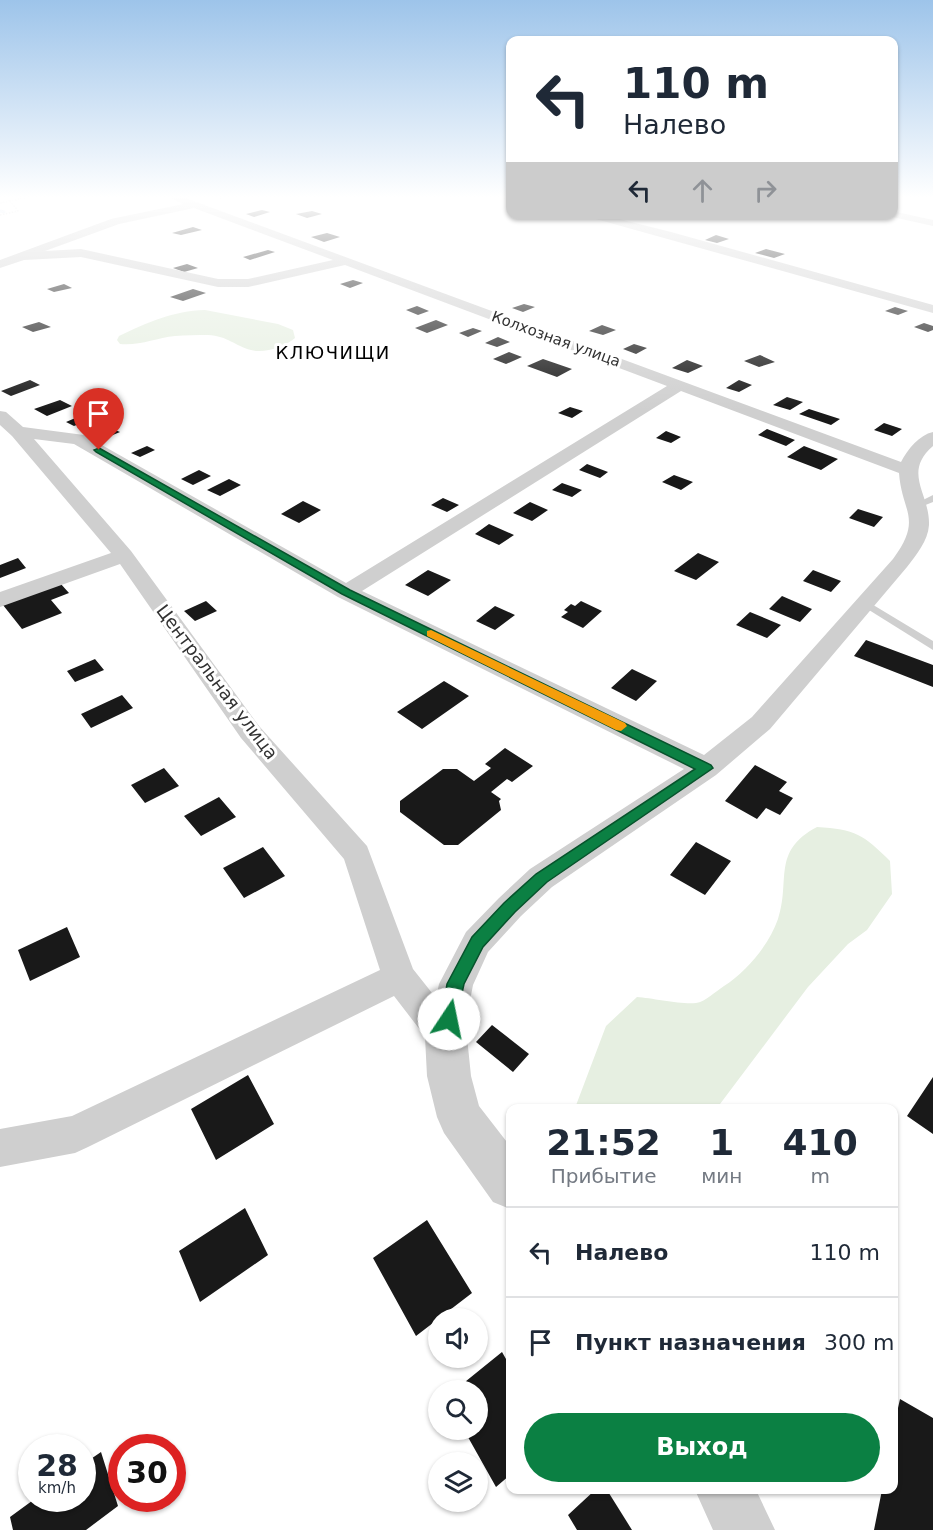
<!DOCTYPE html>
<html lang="ru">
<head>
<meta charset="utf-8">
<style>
  body { margin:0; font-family:"DejaVu Sans",sans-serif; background:#f6f6f7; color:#1f2937; height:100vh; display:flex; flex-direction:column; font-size:22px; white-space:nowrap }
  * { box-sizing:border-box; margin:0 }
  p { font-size:20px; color:#747a83 }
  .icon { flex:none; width:33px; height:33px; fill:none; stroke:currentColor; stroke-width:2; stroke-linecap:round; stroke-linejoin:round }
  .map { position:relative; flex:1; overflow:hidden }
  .details { position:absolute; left:506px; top:1104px; width:392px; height:390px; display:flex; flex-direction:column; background:#fff; border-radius:12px; box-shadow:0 2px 4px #0004 }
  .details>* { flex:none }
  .banner { position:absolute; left:506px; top:36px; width:392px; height:183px; border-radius:12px; box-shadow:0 2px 4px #0004; background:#fff; color:#1f2937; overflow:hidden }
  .fabs { position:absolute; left:428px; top:1308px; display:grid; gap:12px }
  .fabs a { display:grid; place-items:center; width:60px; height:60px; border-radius:50%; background:#fff; box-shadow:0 2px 4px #0004; font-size:30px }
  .speed { position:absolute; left:18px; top:1434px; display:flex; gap:12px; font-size:30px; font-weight:700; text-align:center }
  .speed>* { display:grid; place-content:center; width:78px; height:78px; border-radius:50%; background:#fff; box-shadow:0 2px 4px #0004; line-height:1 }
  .speed small { font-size:15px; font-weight:400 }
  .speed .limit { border:9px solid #d22; background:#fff; color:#111 }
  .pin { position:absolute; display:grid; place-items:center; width:51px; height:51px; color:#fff; margin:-62px -26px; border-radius:50% 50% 50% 0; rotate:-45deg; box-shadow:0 0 6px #0007 }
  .pin .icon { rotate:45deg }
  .me { position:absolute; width:66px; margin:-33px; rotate:11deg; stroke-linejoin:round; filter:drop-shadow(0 0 4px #0008) }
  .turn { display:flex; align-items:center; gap:21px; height:126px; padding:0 18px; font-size:27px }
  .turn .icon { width:78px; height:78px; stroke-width:2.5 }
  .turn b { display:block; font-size:42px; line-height:51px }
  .lanes { display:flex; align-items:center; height:57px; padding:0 18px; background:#0003; justify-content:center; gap:30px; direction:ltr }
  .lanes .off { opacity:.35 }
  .eta { display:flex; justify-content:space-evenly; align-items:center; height:102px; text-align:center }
  .eta b { font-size:36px; font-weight:800; line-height:42px }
  .action { display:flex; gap:12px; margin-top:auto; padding:12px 18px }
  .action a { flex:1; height:69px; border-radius:36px; background:#0b8043; color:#fff; font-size:24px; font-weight:800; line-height:69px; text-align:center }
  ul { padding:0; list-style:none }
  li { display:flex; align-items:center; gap:18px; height:90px; padding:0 18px; border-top:2px solid #e0e1e3 }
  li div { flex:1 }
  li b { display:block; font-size:22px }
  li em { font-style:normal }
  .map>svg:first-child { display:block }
</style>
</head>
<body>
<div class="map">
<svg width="933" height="1530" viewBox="0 0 933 1530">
  <rect width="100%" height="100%" fill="#fff"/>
  <!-- green -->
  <path fill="#e6efe1" d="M205,310L278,324L293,330L295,338C286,346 264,354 251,350C235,346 228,336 208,335C197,335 185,335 175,336C156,338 139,346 120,344L117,340L119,336C148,322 173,311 205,310Z
    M817,827C855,829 864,835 890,861L892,894L867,930L848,944L808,987L717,1108H575L606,1026L637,997C652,998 683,1005 696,1003C705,1002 716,991 724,986C746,972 769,945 778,919C791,881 771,851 817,827Z"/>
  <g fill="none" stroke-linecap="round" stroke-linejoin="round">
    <!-- stream -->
    <path stroke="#cddcee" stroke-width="3" d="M0,211L4,212"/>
  </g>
  <!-- building -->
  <path fill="#191919" d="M262,210L270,212L254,217L246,214Z
    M312,211L322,214L307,218L296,214Z
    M193,227L202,230L181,235L172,233Z
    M327,233L340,237L324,242L311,237Z
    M716,235L729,239L717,243L705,240Z
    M766,249L785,254L774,258L755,253Z
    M268,250L275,252L250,260L243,257Z
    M187,264L198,268L184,272L173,268Z
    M353,280L363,283L350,288L340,284Z
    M64,284L72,288L54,292L47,289Z
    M193,289L206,293L183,301L170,297Z
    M524,304L535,307L523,312L512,308Z
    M417,306L429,311L418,315L406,310Z
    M895,307L908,311L898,315L885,311Z
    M436,320L448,325L427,333L415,328Z
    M39,322L51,327L33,332L22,327Z
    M924,323L933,326V330L928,332L914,327Z
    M602,325L616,330L603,335L589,331Z
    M473,328L482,331L468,337L459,333Z
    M498,337L510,342L497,347L485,343Z
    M634,344L647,348L636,354L623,349Z
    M509,352L522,357L506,364L493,359Z
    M760,355L775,362L759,367L744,361Z
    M543,359L572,369L557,377L527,366Z
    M687,360L703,366L688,373L672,368Z
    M30,380L40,385L11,396L1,391Z
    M739,380L752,385L739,392L726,388Z
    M787,397L803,402L790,410L773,405Z
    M60,400L72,406L47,416L34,409Z
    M570,407L583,411L572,418L558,413Z
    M809,409L840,419L831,425L799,414Z
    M87,413L96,417L74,426L66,422Z
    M884,423L902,429L892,436L874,430Z
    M110,428L120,432L103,439L94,435Z
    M767,429L795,440L786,446L758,435Z
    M666,431L681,437L671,443L656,438Z
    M147,446L155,450L140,457L131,453Z
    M804,446L838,459L821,470L787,457Z
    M587,464L608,472L600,478L579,470Z
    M199,470L211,476L193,485L181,479Z
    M674,475L693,482L681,490L662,482Z
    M229,479L241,485L220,496L207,490Z
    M562,483L582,490L572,497L552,490Z
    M443,498L459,505L447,512L431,505Z
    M303,501L321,510L299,523L281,514Z
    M530,502L548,510L532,521L513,513Z
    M858,509L883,517L874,527L849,518Z
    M489,524L514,535L499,545L475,534Z
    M698,553L719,562L696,580L674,571Z
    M18,558L26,568L0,578V565Z
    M428,570L451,580L428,596L405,585Z
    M813,570L841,581L831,592L803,581Z
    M60,583L69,593L51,600L62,613L22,629L3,605Z
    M782,596L812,609L800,622L769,609Z
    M206,601L217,611L195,621L184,611Z
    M581,601L602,611L583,628L561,617L568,612L564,610L571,604L575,606Z
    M495,606L515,615L495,630L476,621Z
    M750,612L781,625L767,638L736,625Z
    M866,640L933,665V687L854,656Z
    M95,659L104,670L75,682L67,671Z
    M632,669L657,681L636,701L611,688Z
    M444,681L469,696L422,729L397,712Z
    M122,695L133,708L91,728L81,714Z
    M505,748L533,766L512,782L507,779L491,792L501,799L499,801L501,810L458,845H444L400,812V801L443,769H457L474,781L491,768L485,764Z
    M755,765L787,782L779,791L793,798L780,815L766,808L757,819L725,801Z
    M164,768L179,786L145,803L131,785Z
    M219,797L236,817L201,836L184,816Z
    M696,842L731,861L705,895L670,875Z
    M263,847L285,876L244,898L223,868Z
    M67,927L80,957L30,981L18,950Z
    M492,1025L529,1054L513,1072L476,1042Z
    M248,1075L274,1124L216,1160L191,1109Z
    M933,1077V1134L907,1116Z
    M245,1208L268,1255L200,1302L179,1251Z
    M427,1220L472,1293L416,1336L373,1258Z
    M502,1352L510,1366V1475L496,1487L464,1430H477V1390H455Z
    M900,1399L933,1418V1530H874L882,1490H892V1435Z
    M101,1452L118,1506L86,1530H13L10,1517L36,1498H82V1465Z
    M595,1490H607L632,1530H577L568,1515Z"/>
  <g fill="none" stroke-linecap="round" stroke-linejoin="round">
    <!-- path -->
    <path stroke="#cfcfcf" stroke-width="1.5" stroke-dasharray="1.5 1.5" stroke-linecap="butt" d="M220,198L231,196
      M0,203L34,196
      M0,215L18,211L10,201"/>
    <!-- service -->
    <path fill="#cfcfcf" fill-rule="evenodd" d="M933,495V502L918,508L913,505Z
      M865,600L933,641V650L861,605L859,603Z"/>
    <!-- minor -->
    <path fill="#cfcfcf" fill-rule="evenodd" d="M166,196H180L901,462C908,449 919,435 933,432V446C902,473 930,493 929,525C928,541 916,555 907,567L770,729L716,775L552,887L521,916L488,952L473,985L463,1037L458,1048L446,1053L434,1048L394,996L88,1147L75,1153L0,1167V1129L72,1116L380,970L344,859L241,738L120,564L0,607V592L111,553L12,436L0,425V411L6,412L23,427L84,435L346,583L667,386L345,265L248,287H218L81,257L24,260L0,268V260L111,219L183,204ZM194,208L333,260L248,279H218L81,249L45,251L119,224ZM681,391L899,473C902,513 923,518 893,559L752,717L704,755L362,591ZM34,439L74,444L338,597L684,769L530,869L499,898L466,932L439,984L436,998L413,969L367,846L259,726L131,551Z
      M501,196H510V200L502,198Z
      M892,211L933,220V226L888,216L887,214H892Z
      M578,214H599L671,232L933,305V313Z"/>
    <!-- tertiary -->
    <path fill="#cfcfcf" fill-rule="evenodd" d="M446,1017L461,1023L467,1037L471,1076L479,1106L510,1146V1209L493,1202L444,1133L437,1117L427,1076L425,1037L431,1023Z
      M695,1490H756L775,1530H713Z"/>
  </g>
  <!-- sky -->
  <linearGradient id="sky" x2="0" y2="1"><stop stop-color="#9dc4ea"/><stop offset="0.48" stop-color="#fff"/><stop offset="1" stop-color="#fff" stop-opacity="0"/></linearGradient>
  <rect width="933" height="410" fill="url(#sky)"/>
  <!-- route -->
  <path fill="#0b8043" stroke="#07532c" stroke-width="1.5" d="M99,448L350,590L711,765L713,768L547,882L515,912L483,947L464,984L455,1025L449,1027L443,1025L441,1019L447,984L472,937L504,903L536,874L695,769L342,594L96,452L94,450Z"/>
  <!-- slow -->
  <path fill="#f59e0b" d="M431,630L625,723L627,726L621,731L616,730L427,636V631Z"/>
  <g text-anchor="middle" stroke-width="6" stroke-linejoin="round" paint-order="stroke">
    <!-- far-street labels -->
    <g font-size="15" fill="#323232" stroke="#fff">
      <text transform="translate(556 339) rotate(20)" y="5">Колхозная улица</text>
    </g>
    <!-- far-quarter labels -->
    <g font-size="18" letter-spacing="1.5" fill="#000" stroke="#fff">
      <text x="333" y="359">КЛЮЧИЩИ</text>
    </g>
    <!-- street labels -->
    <g font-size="18" fill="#323232" stroke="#fff">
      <text transform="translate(217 682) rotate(53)" y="6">Центральная улица</text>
    </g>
  </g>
</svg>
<div class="fabs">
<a><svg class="icon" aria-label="sound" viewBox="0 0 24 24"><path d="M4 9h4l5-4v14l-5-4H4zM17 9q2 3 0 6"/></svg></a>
<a><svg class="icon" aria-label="search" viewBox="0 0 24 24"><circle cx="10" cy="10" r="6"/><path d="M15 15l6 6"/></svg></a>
<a><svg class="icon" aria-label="layers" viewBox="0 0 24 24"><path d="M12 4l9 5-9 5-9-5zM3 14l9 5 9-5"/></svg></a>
</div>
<div class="speed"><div>28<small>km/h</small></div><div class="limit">30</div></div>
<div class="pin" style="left:99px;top:450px;background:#d93025"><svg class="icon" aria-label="arrive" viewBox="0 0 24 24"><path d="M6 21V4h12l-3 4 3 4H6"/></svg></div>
<svg class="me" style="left:449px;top:1019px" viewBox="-20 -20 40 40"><circle r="19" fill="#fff"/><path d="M0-13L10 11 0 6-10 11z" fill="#0b8043"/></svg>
<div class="banner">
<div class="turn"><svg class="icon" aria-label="left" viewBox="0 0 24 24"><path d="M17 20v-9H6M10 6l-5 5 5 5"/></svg><div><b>110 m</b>Налево</div></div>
<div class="lanes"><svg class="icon" aria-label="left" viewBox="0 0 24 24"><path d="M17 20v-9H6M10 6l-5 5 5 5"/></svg><svg class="icon off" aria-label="ahead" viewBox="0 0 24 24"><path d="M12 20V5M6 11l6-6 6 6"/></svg><svg class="icon off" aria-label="right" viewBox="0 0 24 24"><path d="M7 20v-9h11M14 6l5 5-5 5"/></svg></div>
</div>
<section class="details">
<div class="eta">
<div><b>21:52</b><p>Прибытие</p></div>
<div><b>1</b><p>мин</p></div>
<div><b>410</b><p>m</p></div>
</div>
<ul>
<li><svg class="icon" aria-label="left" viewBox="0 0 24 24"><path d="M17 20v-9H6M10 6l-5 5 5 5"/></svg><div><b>Налево</b></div><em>110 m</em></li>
<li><svg class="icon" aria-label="arrive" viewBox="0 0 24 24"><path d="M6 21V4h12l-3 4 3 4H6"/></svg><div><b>Пункт назначения</b></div><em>300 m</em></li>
</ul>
<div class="action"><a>Выход</a></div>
</section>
</div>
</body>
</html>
